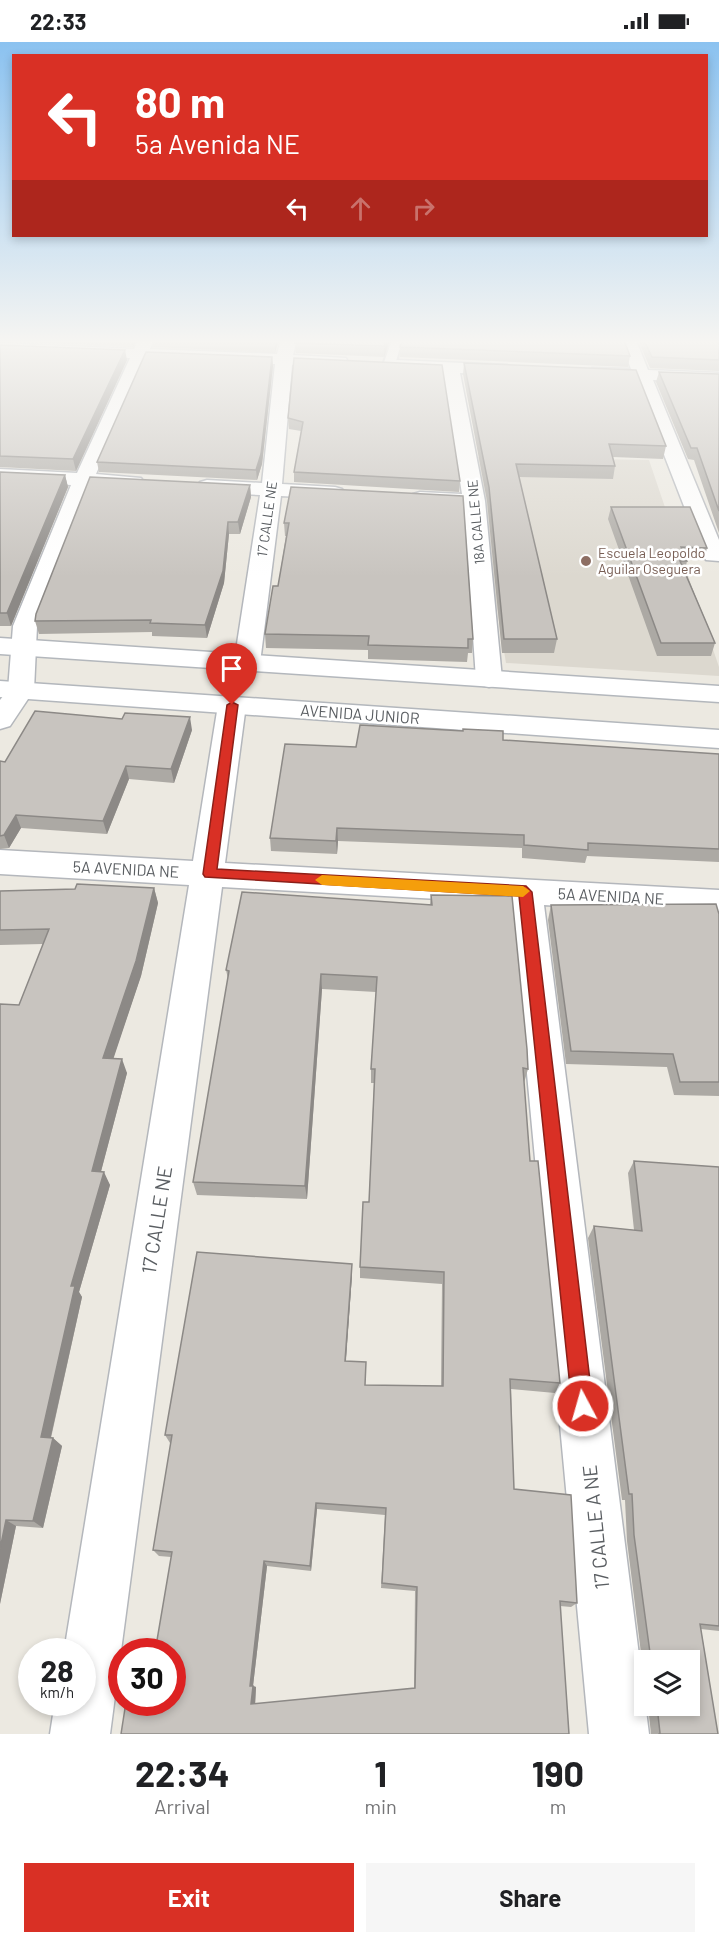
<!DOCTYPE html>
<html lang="en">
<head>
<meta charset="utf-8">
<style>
  body { margin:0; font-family:Barlow,sans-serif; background:#f6f6f6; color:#202124; height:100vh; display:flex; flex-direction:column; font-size:22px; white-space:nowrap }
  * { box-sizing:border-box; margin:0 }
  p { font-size:20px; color:#757577 }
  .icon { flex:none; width:33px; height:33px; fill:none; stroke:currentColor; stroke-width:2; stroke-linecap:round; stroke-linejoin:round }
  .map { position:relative; height:1692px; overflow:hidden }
  .details { display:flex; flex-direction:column; background:#fff; flex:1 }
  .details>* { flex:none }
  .hud { position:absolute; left:12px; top:12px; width:696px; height:183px; border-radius:0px; box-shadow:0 3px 9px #0003; background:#d93025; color:#fff; overflow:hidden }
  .tools { position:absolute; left:634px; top:1608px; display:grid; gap:12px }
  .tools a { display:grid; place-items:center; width:66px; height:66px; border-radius:0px; background:#fff; box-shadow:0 3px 9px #0003; font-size:30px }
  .speed { position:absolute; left:18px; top:1596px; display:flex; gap:12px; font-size:30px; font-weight:700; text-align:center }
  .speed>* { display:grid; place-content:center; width:78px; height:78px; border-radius:50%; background:#fff; box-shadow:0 3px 9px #0003; line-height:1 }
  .speed small { font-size:15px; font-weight:400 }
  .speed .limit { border:9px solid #d22; background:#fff; color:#111 }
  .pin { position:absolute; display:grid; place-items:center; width:51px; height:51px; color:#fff; margin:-62px -26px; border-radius:50% 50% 50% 0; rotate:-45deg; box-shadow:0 0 6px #0007 }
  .pin .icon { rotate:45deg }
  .me { position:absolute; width:66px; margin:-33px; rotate:354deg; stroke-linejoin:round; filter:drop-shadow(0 0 4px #0008) }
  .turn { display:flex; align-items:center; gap:21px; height:126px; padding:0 24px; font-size:27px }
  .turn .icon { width:78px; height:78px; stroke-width:2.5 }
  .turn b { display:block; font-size:42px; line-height:51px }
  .lanes { display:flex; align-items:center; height:57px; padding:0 24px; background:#0003; justify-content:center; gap:30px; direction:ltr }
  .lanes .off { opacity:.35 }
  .eta { display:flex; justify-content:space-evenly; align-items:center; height:102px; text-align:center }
  .eta b { font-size:36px; font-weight:700; line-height:42px }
  .primary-button { display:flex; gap:12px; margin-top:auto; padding:12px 24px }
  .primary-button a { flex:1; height:69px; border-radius:0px; background:#d93025; color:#fff; font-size:24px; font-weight:700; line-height:69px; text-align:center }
  .primary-button a+a { background:#f6f6f6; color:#202124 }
  .status { display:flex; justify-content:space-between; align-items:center; height:42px; padding:0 30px; background:#fff; direction:ltr }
  .status svg { height:16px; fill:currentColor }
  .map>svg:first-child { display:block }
</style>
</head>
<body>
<div class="status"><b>22:33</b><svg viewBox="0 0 49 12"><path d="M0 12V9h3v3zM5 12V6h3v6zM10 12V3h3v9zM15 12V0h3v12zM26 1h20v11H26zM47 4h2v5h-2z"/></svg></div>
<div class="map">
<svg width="719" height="1692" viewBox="0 0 719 1692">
  <rect width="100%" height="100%" fill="#ece9e1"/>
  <!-- education -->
  <path fill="#dcd8cf" d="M472,415L649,418L719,625V634L506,621Z"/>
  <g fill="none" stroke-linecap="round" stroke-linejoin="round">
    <!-- service casing -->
    <g stroke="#b4b7bc" stroke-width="4">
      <path id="service" d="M392,298H402L395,323L389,326L383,323Z"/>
    </g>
    <!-- minor casing -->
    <g stroke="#b4b7bc" stroke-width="3">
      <path id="minor" d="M138,298H154L150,307L277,312L281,298H297L293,313L346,316L348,320L340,325L292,323L282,442L335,445L342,447L345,451L342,455L335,457L281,454L260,621L256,627L247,629L238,627L234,621L260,453L207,450L200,448L197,444L200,440L207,438L262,441L275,322L146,317L96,432L141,436L144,440L141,444L134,446L91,444L37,584L34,648L10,684L0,687V658L8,648L13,584L71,443L0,439V427L77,431L130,316L0,311V301L134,307Z
        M620,298H636L648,328L719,331V341L653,338L719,498V519L706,518L703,513L635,338L592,336L584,331L592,326L631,327Z
        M397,318L507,323L515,328L507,333L460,331L485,459L502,637L498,643L489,645L480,643L476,637L464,465L413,460L410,456L413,452L420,450L462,452L443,330L391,327L389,323L391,319Z
        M232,655L242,657L246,663L225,821L719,848V874L544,863L649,1692H589L511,861L222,845L110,1692H50L55,1660H82V1610H64L189,843L0,832V808L193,819L218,663L222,657Z"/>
    </g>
    <!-- secondary casing -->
    <g stroke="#b3b7bc" stroke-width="3">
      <path id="secondary" d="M0,596L719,644V660L0,612Z
        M0,639L719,688V706L0,655Z"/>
    </g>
    <!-- service -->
    <use href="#service" fill="#fff" fill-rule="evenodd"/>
    <!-- minor -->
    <use href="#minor" fill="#fff" fill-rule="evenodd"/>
    <!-- secondary -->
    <use href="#secondary" fill="#fff" fill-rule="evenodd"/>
  </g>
  <!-- wall -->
  <path fill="#aca9a4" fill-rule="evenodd" d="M0,298H137L133,305L0,299Z
    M152,298H279L275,311L153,305Z
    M390,298L384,315L296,311L295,301Z
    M638,298H719V329L650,326Z
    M0,303L127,318L76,429L0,425Z
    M400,305L630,314L628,325L400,315Z
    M272,315L273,324L262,422L257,438L99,430L97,420Z
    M294,316L460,439L459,450L294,440V430L301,389L289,387L288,376Z
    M464,321L666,404L663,417L613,415L615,424L613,437L519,435L557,597L554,611H502L487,459L463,332Z
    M659,330L719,332V491L694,418L688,417L656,340Z
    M0,430L65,433L68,445L11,584H0Z
    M250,443L251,455L240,492H229L224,541L207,596L152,594V590L39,592L35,579Z
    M291,445L473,597L472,611H468L467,620L368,617V608L266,606L265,592L278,544L286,494H285L284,481Z
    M611,465L707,506L704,518L687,517V519L685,529L715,601L711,614H657L608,477Z
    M192,688L174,741L129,737L107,792L21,786L9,806L0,807V719L5,720Z
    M503,698L719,712V820L587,814L585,821L522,816V806L338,799L337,812L271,809L270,796L356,705Z
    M154,846L158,861L141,934L113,1016L127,1031L101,1129L110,1143L79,1250L82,1255L51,1396H53L62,1404L43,1486L16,1484L0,1562L19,963L43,902L0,903V849Z
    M431,853L528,1027L524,1041L530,1119L560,1341L555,1351L511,1347L514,1447L577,1561L571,1565L560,1564L569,1692L172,1660L171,1515L159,1514L153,1508L171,1401H170L165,1393L352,1222V1233L346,1319L365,1343L441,1344L442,1242L360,1236V1225L369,1160L374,1041H371V1027L376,950L322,947L307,1157L197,1153L193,1140L228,937L226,928L430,862ZM317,1467L385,1473L381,1546L415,1549L414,1646L255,1662L256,1645L253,1644L267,1524L311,1529Z
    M551,863L719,872V1054L674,1053L667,1025L566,1022L548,878Z
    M634,1119L719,1125V1589L701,1587L718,1692H651L648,1664H690V1618H645V1643L627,1499L625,1458H622L588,1196L594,1184L634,1188L628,1131Z"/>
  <!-- shaded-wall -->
  <path fill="#8c8986" d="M131,298H137L133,305Z
    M275,298H279L275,311Z
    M386,298H390L384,315V304Z
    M125,308L127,318L76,429L73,417Z
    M272,315L273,324L262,422L257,438L256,428Z
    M65,433L68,445L11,584L7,571Z
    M250,443L251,455L240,492L238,480Z
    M228,480L229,492L224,541L207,596L205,583Z
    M190,675L192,688L174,741L171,727Z
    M126,724L129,737L107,792L103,779Z
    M16,773L21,786L9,806L4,793Z
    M337,786L338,799L337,812L336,799Z
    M154,846L158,861L141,934L109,1030L103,1016Z
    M321,932L322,947L307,1157L305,1144Z
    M122,1017L127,1031L98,1141L92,1129Z
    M104,1130L110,1143L79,1250L82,1255L49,1403L41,1395L71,1244Z
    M352,1222V1233L345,1329V1319Z
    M53,1396L62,1404L43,1486L33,1479Z
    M316,1461L317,1467L311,1529L310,1524Z
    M6,1478L16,1484L0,1562V1507Z
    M264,1519L267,1524L253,1644L256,1645L255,1664L251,1662L250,1644Z"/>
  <!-- building -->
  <path fill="#c8c4bf" stroke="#8c8986" stroke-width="1.5" fill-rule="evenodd" d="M220,298H275V300Z
    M296,298H386L384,304L295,301Z
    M402,298H624L630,314L400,305Z
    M644,298H719V318L652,315Z
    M0,303L125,308L73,417L0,414Z
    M146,310L272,315L261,412L256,428L97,420Z
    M294,316L442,323L460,439L294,430L303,380L288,376Z
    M464,321L636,328L666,404L609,402L615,424L516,422L557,597H504L489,445Z
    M659,330L719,332V469L697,406H691Z
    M0,430L65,433L7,571H0Z
    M90,435L250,443L238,480H228L223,529L205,583L150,581L151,578L35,579L36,572Z
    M291,445L463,454L473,597H468V606L368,603L369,594L265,592L273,544H278L289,481H284Z
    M611,465H690L707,506L681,505L687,519H680L715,601H661Z
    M35,669L122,677L125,671L190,675L171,727L126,724L103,779L16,773L4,793L0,794V719L5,720Z
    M360,683L463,689V687L503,689V698L719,712V807L588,801V808L524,803V793L337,786L336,799L270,796L285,702L356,705Z
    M77,842L154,846L136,919L103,1016L122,1017L92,1129L104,1130L71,1244H75L41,1395L53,1396L33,1479L6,1478L0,1507V962L19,963L49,887L0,888V849L75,847Z
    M242,850L432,863L431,853L512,854L527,1007L528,1027L523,1026L530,1119H538L560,1341L510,1337L514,1447L571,1453L577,1561L560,1559L569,1692H121L126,1660H172V1610H155L172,1510L153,1508L172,1393H165L197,1210L352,1222L345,1319L366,1320L365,1343L443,1344L444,1230L360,1225L363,1160H369L375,1027H371L377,935L321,932L305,1144L193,1140L229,929L226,928ZM316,1461L386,1466L382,1541L417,1545L415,1646L251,1662L253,1644H250L264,1519L310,1524Z
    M716,862L719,872V1040H680L673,1012L571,1009L551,863Z
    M634,1119L719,1125V1584L700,1582L718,1692H659L660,1691L657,1664H690V1618H651L634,1493L632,1452H629L594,1184L642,1189Z"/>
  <!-- sky -->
  <linearGradient id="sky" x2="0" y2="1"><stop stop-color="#8bc2f0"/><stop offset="0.56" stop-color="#f6f5f2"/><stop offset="1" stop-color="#f6f5f2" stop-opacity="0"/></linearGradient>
  <rect width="719" height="535" fill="url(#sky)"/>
  <!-- route -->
  <path fill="#d93025" stroke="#8d1f18" stroke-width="1.5" d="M232,660L238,663L217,827L526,844L532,850L593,1364L590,1372L583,1375L575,1372L572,1364L519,854L205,835L203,832L227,663Z"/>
  <!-- slow -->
  <path fill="#f59e0b" d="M322,833L523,844L530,849L523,855L322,843L315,838Z"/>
  <!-- markers -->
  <circle fill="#8d6e63" stroke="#fff" stroke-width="2" cx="586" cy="519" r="6"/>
  <g text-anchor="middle" stroke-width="5" stroke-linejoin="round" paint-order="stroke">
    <!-- far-street labels -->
    <g font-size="14" fill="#5a5e62" stroke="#fff">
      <text transform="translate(267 477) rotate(-82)" y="5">17 CALLE NE</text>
      <text transform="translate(476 480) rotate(-95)" y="5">18A CALLE NE</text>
    </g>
    <!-- far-education labels -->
    <g font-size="14" fill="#785e54" stroke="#fff" text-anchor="start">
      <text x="598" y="516">Escuela Leopoldo<tspan x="598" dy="16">Aguilar Oseguera</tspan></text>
    </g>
    <!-- street labels -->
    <g font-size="16" fill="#5a5e62" stroke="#fff">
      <text transform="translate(360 672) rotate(4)" y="6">AVENIDA JUNIOR</text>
      <text transform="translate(126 827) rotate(3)" y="6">5A AVENIDA NE</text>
      <text transform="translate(611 854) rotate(3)" y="6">5A AVENIDA NE</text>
    </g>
    <!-- near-street labels -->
    <g font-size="20" fill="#5a5e62" stroke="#fff">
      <text transform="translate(157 1178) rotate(-81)" y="7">17 CALLE NE</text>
      <text transform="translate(596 1485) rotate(-96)" y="7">17 CALLE A NE</text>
    </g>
  </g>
</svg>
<div class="tools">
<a><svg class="icon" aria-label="layers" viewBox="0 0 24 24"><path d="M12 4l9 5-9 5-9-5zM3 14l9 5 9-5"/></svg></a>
</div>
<div class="speed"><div>28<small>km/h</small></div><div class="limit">30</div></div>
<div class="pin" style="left:232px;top:663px;background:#d93025"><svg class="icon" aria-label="arrive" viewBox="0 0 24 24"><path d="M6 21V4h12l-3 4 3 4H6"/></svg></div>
<svg class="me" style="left:583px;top:1364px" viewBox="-20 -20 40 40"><circle r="17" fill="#d93025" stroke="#fff" stroke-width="3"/><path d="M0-11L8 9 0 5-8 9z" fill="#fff"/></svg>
<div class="hud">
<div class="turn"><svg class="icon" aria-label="left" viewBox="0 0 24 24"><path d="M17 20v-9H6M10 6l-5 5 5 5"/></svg><div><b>80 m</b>5a Avenida NE</div></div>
<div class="lanes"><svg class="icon" aria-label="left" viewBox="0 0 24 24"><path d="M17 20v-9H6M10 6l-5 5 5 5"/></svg><svg class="icon off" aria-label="ahead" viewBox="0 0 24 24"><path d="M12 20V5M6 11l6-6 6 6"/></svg><svg class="icon off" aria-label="right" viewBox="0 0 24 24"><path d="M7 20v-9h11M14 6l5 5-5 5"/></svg></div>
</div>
</div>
<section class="details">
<div class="eta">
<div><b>22:34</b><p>Arrival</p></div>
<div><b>1</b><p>min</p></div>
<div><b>190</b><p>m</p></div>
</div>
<div class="primary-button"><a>Exit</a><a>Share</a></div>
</section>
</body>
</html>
